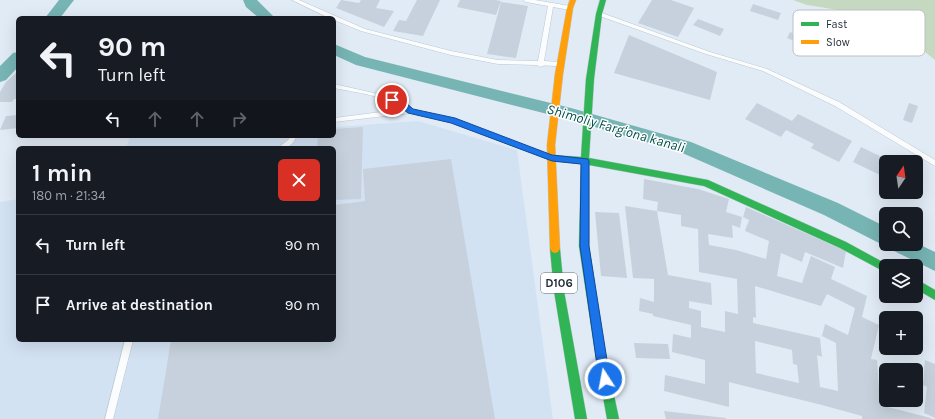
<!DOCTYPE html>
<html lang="en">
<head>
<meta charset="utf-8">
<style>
  body { margin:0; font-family:Karla,sans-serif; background:#20242c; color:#f1f3f6; height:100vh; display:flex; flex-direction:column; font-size:15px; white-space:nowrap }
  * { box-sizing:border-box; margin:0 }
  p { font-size:13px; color:#9ea1a6 }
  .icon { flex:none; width:22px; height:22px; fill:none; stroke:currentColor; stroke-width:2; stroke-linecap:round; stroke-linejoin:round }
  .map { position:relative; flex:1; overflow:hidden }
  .panel { position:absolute; left:16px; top:146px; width:320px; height:196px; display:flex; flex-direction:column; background:#171b24; border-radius:6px; box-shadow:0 4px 16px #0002 }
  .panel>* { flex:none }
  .guide { position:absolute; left:16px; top:16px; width:320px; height:122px; border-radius:6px; box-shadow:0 4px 16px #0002; background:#171b24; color:#f1f3f6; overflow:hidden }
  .needle { width:26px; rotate:13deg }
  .controls { position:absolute; left:879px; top:155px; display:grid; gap:8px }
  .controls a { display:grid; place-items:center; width:44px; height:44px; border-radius:6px; background:#171b24; box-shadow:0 4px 16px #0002; font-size:20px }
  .pin { position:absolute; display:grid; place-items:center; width:34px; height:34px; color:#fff; margin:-17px; border:2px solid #fff; border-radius:50%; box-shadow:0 1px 4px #0007 }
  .me { position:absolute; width:44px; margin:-22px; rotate:349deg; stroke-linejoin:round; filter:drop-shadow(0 0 3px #0008) }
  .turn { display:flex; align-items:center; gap:14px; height:84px; padding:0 16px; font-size:18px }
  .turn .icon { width:52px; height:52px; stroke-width:2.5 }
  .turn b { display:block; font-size:28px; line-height:34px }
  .lanes { display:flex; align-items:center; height:38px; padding:0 16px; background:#0003; justify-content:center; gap:20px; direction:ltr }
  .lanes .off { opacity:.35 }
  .round { display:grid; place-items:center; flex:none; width:42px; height:42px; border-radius:6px; background:#20242c }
  .overview { display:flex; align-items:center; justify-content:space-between; height:68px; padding:0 16px }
  h1 { font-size:24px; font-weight:700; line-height:30px }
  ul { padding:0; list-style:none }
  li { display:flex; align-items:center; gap:12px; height:60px; padding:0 16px; border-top:1px solid #363941 }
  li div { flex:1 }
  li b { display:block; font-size:15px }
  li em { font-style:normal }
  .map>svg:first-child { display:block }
</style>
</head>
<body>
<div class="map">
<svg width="935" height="419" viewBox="0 0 935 419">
  <rect width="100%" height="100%" fill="#e1ebf5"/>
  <!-- built -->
  <path fill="#d3e2f3" d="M418,121L517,150L553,419H0V202L18,199V340H334V148H126L130,136H334V127Z"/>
  <!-- green -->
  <path fill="#c4d9bf" d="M793,0H935V60L882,17L807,5Z"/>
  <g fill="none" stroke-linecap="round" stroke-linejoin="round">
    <!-- canal -->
    <path fill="#77b4b4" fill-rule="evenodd" d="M59,0H74L60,18H45Z
      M243,0H257L275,18H259L246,7Z
      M334,44L365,57L571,108L691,142L838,203L886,227V244H916V243L935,252V271L892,250L889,244L886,246L879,243L824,215L680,152L571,120L356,65L334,55Z
      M18,52V67L6,80L0,82V66L13,53Z"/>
  </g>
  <!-- building -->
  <path fill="#c6d1dd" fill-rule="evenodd" d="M341,0L359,3L361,0H380L376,8L394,11L384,27L336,8Z
    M417,0H440L423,36L393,31L399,20L406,21Z
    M460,0H495L501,1L496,15L457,7Z
    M652,0H671L694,8L678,37L638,23Z
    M501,2L528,6L516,58L487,54Z
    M753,4L781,13L778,20L750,11Z
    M698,19L724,29L720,36L693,25Z
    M790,32L814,42L811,48L787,38Z
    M629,35L717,72L710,100L614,73Z
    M18,71V99H14L12,102H0V92L6,82Z
    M757,103L792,121L798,114L852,141L839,162L811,148L814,144L786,130L781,137L745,119Z
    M909,103L918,106L912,123L903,120Z
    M18,115V128L0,130L6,116Z
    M363,127L361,199L334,200V148H317L318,136H334V129Z
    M861,147L888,160L880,175L853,162Z
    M451,159L495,419H158L171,340H334V205L365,201L363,169Z
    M644,179L698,189L729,199L726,212L742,217L740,228L732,225L733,238L708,234L709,245L736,250L766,259L769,241L745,231L749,220L743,217L746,207L846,251L843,268L805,252L802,262L781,253L777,276L802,283L811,256L835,267L831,279L867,296L862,317L879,325L871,359L877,360L880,405L931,418L932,419H862V416L822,405L729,382V407L664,391L665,375L705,384V360L672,352L673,334L691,338V325L653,316V314L639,311L640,298L654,302V279L633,278L625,206L657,211L658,202L643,199ZM657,211L681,215V226L698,229L699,272L737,279L738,314L725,311V332L701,327V311L689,308V301L712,305L711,283L668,275ZM755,286L821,306L827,294L855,308L848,335L825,324L822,336L836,343L838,391L820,387L817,355L822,357L820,338L753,323V317L756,318ZM755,341L792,350L793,364L797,365L799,383L756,373Z
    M595,212L619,213L627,278L601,276Z
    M634,343L668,344L670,359L636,358Z
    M925,360L935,364V418L924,413L927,387L923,385Z
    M664,411L726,418V419H666Z"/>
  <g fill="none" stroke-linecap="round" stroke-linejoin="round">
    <!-- lane casing -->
    <g stroke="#bdc7d1" stroke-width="1">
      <path id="lane" d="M292,0H299L365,29L451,51L498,60L538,61L548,6L526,2L523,0H535L570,6L573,8L570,10L553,7L544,61L560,62L563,64C557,69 547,63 540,67L537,65L498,64L451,55L361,31L334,20V18H329Z
        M599,12L710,52L767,69L839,102L935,160V166L835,106L763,71L706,54L597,15V13Z
        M334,84L387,96L405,104L413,109L455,119L552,155L553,157L550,160L452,123L411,113L334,122V118L404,109C384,95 357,93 334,88Z
        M291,136H297C292,145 289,148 278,148L288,140Z
        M125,340H133L113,419H105Z"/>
    </g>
    <!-- fast casing -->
    <g stroke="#bdc7d1" stroke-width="1">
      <path id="fast" d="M600,0H606L602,14L594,79L589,158L708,180L846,242L890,266H886V272L883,271L840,248L704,186L589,165V246L605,352L619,419H607L595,352L579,246L581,164L552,161L548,158L552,155L581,157L586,79L596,14Z
        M555,245L558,246L560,249L564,291L587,419H575L554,291L550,249L552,246Z
        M916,279L935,290V300L916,289Z"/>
    </g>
    <!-- slow casing -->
    <g stroke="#bdc7d1" stroke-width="1">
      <path id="slow" d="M570,0H576L573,8L563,74L555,145L560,249L558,252L555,253L552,252L550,249L547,145L555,74L567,8Z"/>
    </g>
    <!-- lane -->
    <use href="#lane" fill="#fafcfe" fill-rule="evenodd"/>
    <!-- fast -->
    <use href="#fast" fill="#30b455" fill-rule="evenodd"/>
    <!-- slow -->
    <use href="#slow" fill="#ff9f0a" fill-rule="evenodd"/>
  </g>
  <!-- route -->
  <path fill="#1a73e8" stroke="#114b97" d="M392,97L405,102L413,109L455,118L552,155L588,159L589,161V246L610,379L609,382L605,384L601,382L599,379L580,246L581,164L552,161L451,123L408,113L399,106L389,102V98Z"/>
  <g text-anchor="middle" stroke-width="3" stroke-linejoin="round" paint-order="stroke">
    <!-- shield labels -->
    <rect fill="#fff" stroke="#626971" stroke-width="1" x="541" y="273" width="36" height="20" rx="3"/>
    <g font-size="12" font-weight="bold" fill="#1e2934">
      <text x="559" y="287">D106</text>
    </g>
    <!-- water labels -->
    <g font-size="14" font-style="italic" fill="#01504d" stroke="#fff">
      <text transform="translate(616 128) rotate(16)" y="5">Shimoliy Fargʻona kanali</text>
    </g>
  </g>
  <!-- legend -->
  <rect x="793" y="10" width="132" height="46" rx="6" fill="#fff" stroke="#bcbfc2" stroke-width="1"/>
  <rect x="801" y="22" width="18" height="4" fill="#30b455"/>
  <rect x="801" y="40" width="18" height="4" fill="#ff9f0a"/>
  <g font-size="11" fill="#1e2934">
    <text x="826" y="28">Fast</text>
    <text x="826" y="46">Slow</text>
  </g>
</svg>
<div class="controls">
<a><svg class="needle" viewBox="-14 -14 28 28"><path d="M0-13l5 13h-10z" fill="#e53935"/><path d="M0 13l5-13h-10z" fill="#9ea1a6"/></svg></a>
<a><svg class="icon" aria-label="search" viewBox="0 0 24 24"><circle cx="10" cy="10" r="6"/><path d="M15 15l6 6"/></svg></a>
<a><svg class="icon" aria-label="layers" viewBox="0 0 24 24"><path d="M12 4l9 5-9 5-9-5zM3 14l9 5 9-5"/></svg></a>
<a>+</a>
<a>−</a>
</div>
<div class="pin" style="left:392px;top:100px;background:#d93025"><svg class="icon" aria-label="arrive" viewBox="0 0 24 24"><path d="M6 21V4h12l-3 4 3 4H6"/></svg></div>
<svg class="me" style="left:605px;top:379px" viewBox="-20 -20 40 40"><circle r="17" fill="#1a73e8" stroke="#fff" stroke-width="3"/><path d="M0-11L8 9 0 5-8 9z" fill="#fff"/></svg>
<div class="guide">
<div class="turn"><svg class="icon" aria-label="left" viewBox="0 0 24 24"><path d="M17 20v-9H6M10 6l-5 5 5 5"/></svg><div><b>90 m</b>Turn left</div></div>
<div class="lanes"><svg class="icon" aria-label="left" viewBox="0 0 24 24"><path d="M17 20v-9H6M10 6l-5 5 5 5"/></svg><svg class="icon off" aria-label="ahead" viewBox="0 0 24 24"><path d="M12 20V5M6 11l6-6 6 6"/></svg><svg class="icon off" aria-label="ahead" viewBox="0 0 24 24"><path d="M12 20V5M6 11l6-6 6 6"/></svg><svg class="icon off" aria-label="right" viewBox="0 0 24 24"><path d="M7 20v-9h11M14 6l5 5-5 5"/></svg></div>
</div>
<section class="panel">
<div class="overview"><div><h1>1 min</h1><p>180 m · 21:34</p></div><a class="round" style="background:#d93025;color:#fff"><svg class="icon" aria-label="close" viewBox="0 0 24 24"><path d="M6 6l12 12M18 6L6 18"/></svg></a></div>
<ul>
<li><svg class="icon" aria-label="left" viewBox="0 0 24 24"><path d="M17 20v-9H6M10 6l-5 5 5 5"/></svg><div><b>Turn left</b></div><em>90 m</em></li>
<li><svg class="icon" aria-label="arrive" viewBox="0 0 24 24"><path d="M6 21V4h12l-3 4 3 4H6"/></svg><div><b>Arrive at destination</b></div><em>90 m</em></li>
</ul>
</section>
</div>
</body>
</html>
